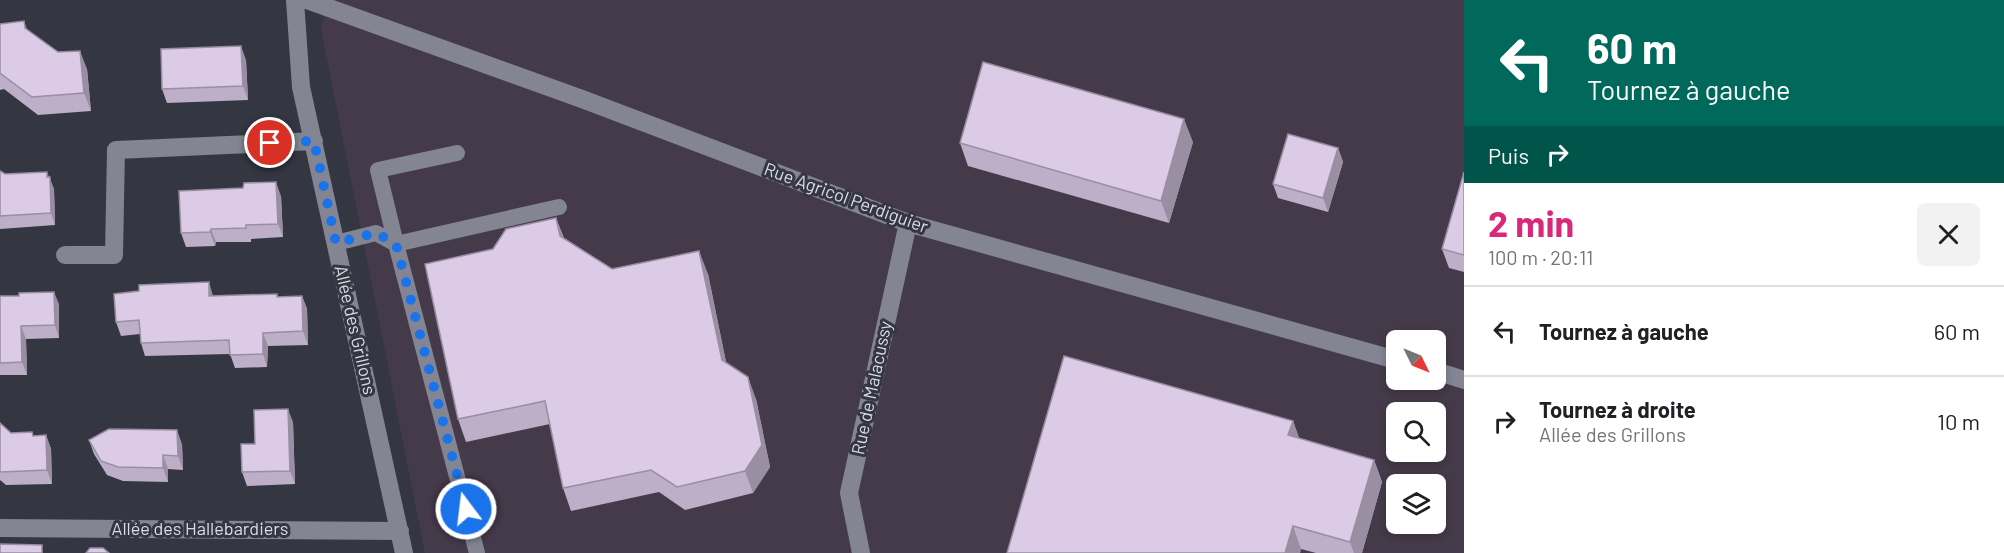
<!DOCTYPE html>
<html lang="fr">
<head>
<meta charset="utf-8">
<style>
  body { margin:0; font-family:Barlow,sans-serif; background:#f2f2f2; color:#202124; height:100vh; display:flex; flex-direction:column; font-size:22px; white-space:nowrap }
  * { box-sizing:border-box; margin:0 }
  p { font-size:20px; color:#757577 }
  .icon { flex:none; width:33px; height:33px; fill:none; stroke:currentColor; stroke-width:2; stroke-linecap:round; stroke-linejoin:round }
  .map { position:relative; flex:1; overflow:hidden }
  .side { display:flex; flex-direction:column; background:#fff; width:540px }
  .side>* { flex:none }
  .guide { background:#00695c; color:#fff; overflow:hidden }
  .needle { width:39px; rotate:133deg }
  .fabs { position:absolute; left:1386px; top:330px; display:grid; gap:12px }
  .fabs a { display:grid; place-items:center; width:60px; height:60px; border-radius:9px; background:#fff; box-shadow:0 3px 9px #0003; font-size:30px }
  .pin { position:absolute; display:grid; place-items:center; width:51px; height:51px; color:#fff; margin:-26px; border:3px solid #fff; border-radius:50%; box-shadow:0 2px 6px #0007 }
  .me { position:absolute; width:66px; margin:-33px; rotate:345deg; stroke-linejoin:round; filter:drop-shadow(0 0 4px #0008) }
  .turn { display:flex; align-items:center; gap:21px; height:126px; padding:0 24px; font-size:27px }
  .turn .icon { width:78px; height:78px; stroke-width:2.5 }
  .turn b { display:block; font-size:42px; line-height:51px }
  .then { display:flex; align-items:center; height:57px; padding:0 24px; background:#0003; gap:12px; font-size:22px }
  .round { display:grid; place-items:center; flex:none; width:63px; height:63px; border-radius:9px; background:#f2f2f2 }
  .head { display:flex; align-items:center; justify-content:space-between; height:102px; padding:0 24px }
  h1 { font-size:36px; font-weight:700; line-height:45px; color:#db2777 }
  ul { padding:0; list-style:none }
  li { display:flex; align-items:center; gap:18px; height:90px; padding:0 24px; border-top:2px solid #e0e0e0 }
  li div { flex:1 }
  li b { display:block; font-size:22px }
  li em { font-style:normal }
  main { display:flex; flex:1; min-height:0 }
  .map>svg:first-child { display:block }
</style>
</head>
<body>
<main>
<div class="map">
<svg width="1464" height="553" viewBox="0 0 1464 553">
  <rect width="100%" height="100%" fill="#343642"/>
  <!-- industrial -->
  <path fill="#453a4a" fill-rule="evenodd" d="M329,0H1464V553H425L321,29ZM1396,340H1436V380H1396ZM1396,412H1436V452H1396ZM1396,484H1436V524H1396Z"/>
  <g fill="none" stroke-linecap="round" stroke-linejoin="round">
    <!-- lane -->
    <path stroke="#838593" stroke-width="16" d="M457,153L378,170L396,244L559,207
      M336,243L376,233L396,244L477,553"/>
    <!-- street -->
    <path stroke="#838593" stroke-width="18" d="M295,0L301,87L404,553
      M65,255H114L116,150L314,141
      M0,528L400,531
      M861,553L849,493L908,223"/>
    <!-- secondary -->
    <path stroke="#838593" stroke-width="18" d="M307,0L582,99L908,223L1396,360
      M1436,371L1464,380"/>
  </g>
  <!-- wall -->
  <path fill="#bcafc7" d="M24,21L27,30L58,52L87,69L91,111L38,115L4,89L0,90V24Z
    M246,60L248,100L167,103L162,89Z
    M1193,142L1169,223L968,166L960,143Z
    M1338,148L1343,162L1328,212L1278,198L1273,184Z
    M0,171L5,174L49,177L54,189L55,225L0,229Z
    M1464,172V272L1449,268L1442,249Z
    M281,196L283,237L251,239V242H216L215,246L186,247L181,233Z
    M556,218L564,238L612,269L708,274L726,362L756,399L770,467L753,493L685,510L659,492L571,511L563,488L550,424L466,442L458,419Z
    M277,294L278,297L302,296L307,309L308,345L268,346L267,367L235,368L230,354L145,356L141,343L140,334L121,336L116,322L213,296Z
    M0,296L59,304V338L26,339L27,375H0Z
    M1293,421L1299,438L1374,460L1382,482L1362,553H1316L1301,549L1300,553H1007Z
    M293,422L295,484L247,486L242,472Z
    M0,423L11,433L34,436L46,435L51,449L52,484L6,485L0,480Z
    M89,440L182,444L183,470L168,469V482L123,481L107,475L94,454Z"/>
  <!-- shaded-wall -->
  <path fill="#998ea2" d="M241,46L246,60L248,100L243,86Z
    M80,51L87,69L91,111L84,93Z
    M1184,119L1193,142L1169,223L1161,201Z
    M1338,148L1343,162L1328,212L1323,198Z
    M47,172L54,189L55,225L51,213Z
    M276,182L281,196L283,237L278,224Z
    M556,218L564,240L560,236Z
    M211,229L216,242L215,246L210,232Z
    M699,251L708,274L730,382L722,360Z
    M209,282L213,296H209Z
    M54,292L59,304V338L55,325Z
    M302,296L307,309L308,345L303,331Z
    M21,326L26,339L27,375L22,362Z
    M263,333L268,346L267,367L263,354Z
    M748,377L756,399L770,467L753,493L745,471Z
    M288,409L293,422L295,484L290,471Z
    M1293,421L1301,444L1288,435Z
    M177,430L182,444L183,470L178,456Z
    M46,435L51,449L52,484L47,470Z
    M163,455L168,469V482L163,468Z
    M1374,460L1382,482L1362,553H1354L1350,542Z
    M1293,526L1301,549L1300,553H1285Z"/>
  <!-- building -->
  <path fill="#dbcbe7" stroke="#998ea2" stroke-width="1.5" d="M24,21L25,28L58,52L80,51L84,93L32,97L0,73V24Z
    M241,46L243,86L162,89L161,49Z
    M983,62L1184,119L1161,201L960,143Z
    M1288,134L1338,148L1323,198L1273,184Z
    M0,171L5,174L47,172V177H50L51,213L0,216Z
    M1464,172V255L1442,249Z
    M276,182L278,224L246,225V228L211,229L210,232L181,233L179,191L243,188L244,183Z
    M556,218L560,236L612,269L699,251L722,360L748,377L762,445L745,471L677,487L651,470L563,488L545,401L458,419L425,264L493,249L506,229Z
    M209,282V296L277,294V297L302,296L303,331L263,333V354L230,355L229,340L141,343L139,320L116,322L114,294L139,291V285Z
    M54,292L55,325L21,326L22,362L0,363V296H19V293Z
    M1064,356L1293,421L1288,435L1374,460L1350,542L1293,526L1285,553H1007Z
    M288,409L290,471L242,472L241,444H255L254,410Z
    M0,423L11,433L32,432L33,436L46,435L47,470L1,472L0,471Z
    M109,429L177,430L178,456L163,455V468L118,467L101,461L89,440Z
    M0,544L42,545V553H0Z
    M90,548H103L109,553H86Z"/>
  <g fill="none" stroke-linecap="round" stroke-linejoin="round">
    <!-- route -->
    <path stroke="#1a73e8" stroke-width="10" stroke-dasharray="0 18" d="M270,143L314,141L336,243L376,233L396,244L466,509"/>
  </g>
  <g text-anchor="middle" stroke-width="6" stroke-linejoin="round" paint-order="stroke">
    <!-- street labels -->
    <g font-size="18" fill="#dadce3" stroke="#343642">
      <text transform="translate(846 198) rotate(20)" y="6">Rue Agricol Perdiguier</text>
      <text transform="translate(355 330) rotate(77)" y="6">Allée des Grillons</text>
      <text transform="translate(872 388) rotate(-78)" y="6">Rue de Malacussy</text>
      <text x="200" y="535">Allée des Hallebardiers</text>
    </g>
  </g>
</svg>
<div class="fabs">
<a><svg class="needle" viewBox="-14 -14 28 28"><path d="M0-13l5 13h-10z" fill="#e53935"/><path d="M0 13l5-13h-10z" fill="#757577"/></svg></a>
<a><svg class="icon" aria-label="search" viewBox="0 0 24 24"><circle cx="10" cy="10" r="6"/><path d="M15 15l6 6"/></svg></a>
<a><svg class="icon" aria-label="layers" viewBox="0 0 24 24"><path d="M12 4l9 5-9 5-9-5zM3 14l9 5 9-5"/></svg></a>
</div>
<div class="pin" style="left:270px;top:143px;background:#d93025"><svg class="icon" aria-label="arrive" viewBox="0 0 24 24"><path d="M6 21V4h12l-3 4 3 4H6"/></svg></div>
<svg class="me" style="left:466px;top:509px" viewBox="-20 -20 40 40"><circle r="17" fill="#1a73e8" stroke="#fff" stroke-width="3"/><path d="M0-11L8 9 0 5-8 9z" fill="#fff"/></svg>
</div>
<section class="side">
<div class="guide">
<div class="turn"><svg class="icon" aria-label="left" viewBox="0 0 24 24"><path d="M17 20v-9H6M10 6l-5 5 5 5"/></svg><div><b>60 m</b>Tournez à gauche</div></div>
<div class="then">Puis<svg class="icon" aria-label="right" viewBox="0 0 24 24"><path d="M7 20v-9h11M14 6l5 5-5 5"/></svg></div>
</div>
<div class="head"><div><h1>2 min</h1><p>100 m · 20:11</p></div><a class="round"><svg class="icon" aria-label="close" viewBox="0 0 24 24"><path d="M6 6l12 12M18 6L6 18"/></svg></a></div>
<ul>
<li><svg class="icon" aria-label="left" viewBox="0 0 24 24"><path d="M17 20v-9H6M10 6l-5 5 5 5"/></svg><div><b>Tournez à gauche</b></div><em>60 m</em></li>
<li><svg class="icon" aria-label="right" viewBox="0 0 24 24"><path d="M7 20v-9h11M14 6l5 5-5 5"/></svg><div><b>Tournez à droite</b><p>Allée des Grillons</p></div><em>10 m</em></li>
</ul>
</section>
</main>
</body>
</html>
